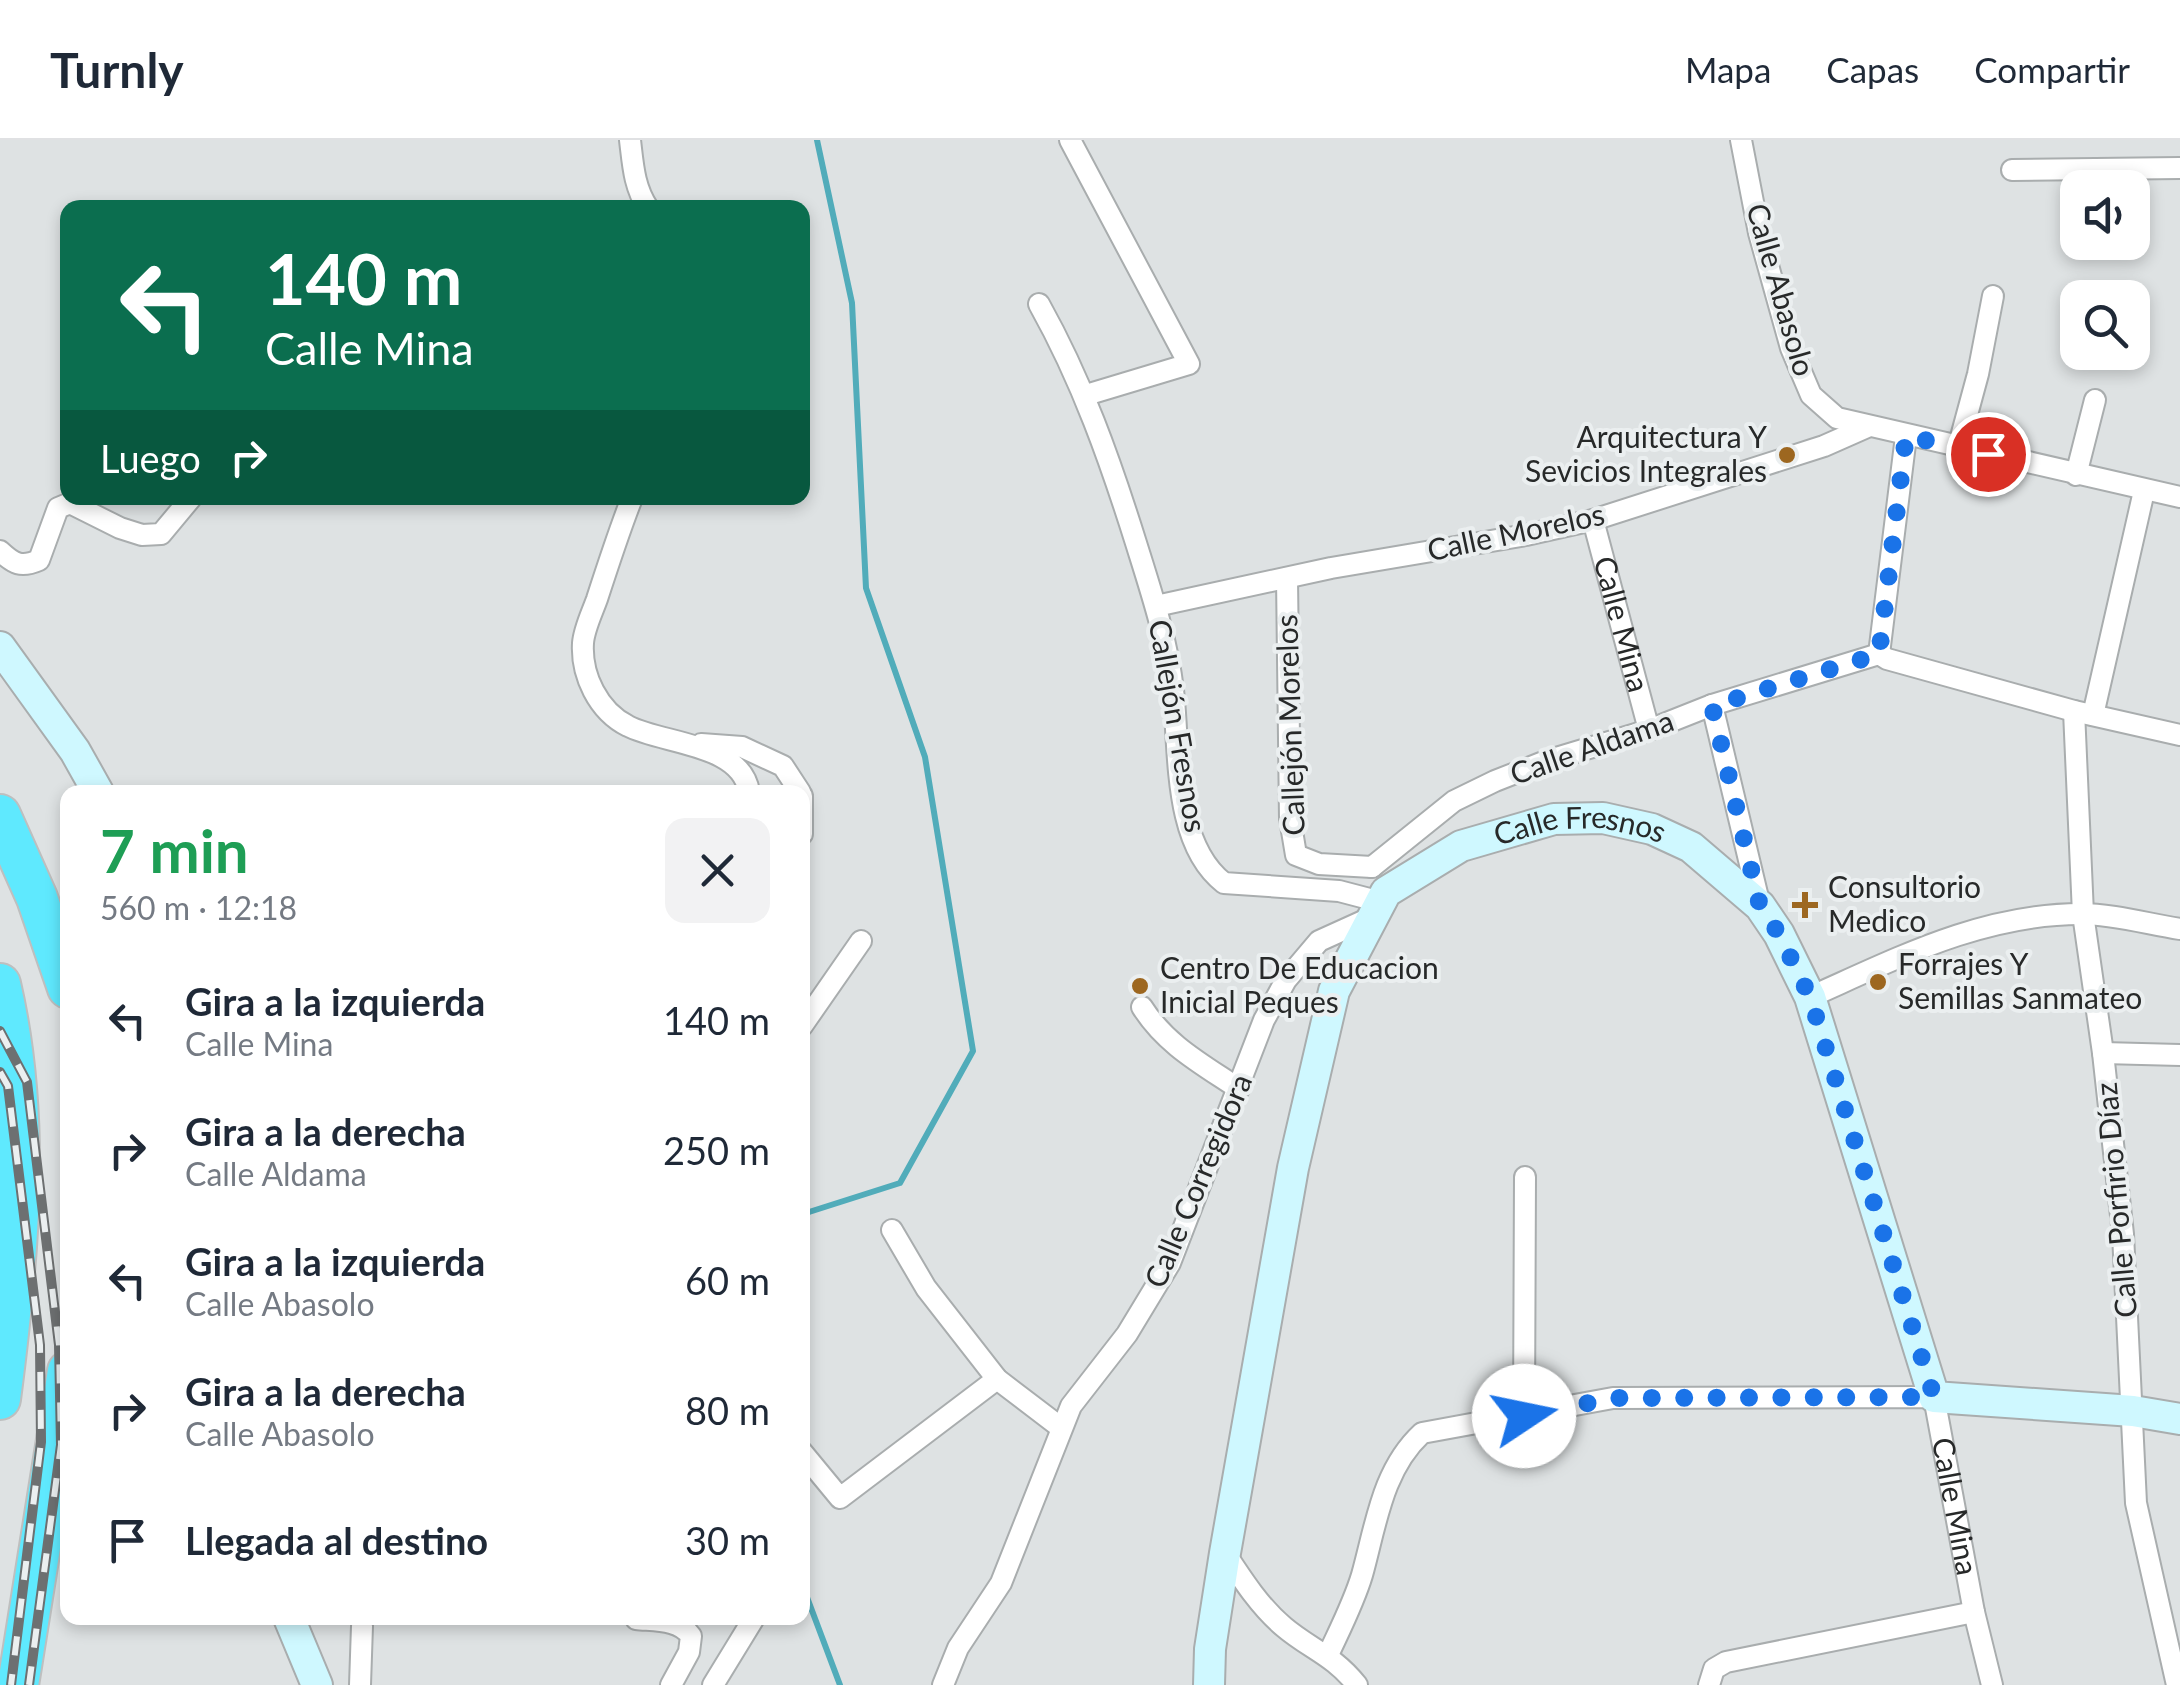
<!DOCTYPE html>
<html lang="es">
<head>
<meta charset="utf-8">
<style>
  body { margin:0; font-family:Lato,sans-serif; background:#f2f2f3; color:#1f2937; height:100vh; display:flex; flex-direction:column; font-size:38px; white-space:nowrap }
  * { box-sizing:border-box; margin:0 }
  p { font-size:32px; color:#747a83 }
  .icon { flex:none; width:55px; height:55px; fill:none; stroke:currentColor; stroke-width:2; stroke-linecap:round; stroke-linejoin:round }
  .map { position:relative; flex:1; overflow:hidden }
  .drawer { position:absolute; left:60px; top:645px; width:750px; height:840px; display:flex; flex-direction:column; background:#fff; border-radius:20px; box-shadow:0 5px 15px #0003 }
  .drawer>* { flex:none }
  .hud { position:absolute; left:60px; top:60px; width:750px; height:305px; border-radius:20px; box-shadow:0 5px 15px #0003; background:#0b6e4f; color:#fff; overflow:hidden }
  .controls { position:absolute; left:2060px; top:30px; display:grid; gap:20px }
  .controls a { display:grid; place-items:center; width:90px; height:90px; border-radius:20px; background:#fff; box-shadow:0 5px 15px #0003; font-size:50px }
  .pin { position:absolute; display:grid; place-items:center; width:85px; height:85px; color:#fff; margin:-42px; border:5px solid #fff; border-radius:50%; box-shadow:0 2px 10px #0007 }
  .me { position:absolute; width:110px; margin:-55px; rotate:79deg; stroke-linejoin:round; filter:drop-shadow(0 0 8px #0008) }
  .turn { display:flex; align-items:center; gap:35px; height:210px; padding:0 40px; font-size:45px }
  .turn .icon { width:130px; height:130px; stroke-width:2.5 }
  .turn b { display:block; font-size:70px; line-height:85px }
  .then { display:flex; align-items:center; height:95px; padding:0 40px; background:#0003; gap:20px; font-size:38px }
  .round { display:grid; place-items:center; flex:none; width:105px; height:105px; border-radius:20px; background:#f2f2f3 }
  .summary { display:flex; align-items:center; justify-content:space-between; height:170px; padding:0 40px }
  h1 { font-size:60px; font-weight:700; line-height:75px; color:#1e9e55 }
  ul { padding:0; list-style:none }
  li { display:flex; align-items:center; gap:30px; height:130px; padding:0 40px }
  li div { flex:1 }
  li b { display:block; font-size:38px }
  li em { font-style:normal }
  header { display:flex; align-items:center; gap:60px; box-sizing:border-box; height:140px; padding:0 50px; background:#fff; border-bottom:2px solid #e0e1e3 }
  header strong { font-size:48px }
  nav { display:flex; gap:55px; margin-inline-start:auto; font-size:35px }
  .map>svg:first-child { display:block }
</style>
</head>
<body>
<header>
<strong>Turnly</strong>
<nav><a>Mapa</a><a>Capas</a><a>Compartir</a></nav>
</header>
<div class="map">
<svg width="2180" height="1545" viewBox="0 0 2180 1545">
  <rect width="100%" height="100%" fill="#dee2e3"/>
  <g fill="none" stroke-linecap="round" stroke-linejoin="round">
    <!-- stream -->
    <path stroke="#51acba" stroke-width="6" d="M802,1078L809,1072L900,1043L973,911L925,617L866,448L852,163L817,0
      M802,1444L840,1545"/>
    <!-- street casing -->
    <g stroke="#a9adae" stroke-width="24">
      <g id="street">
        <path d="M630,0C633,25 634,47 648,68"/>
        <path d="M1070,0L1189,224L1086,255"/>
        <path d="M1741,0L1759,93L1791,208L1811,255L1837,278L2180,357"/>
        <path d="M2012,30L2180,28"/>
        <path d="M1039,164C1082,241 1110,320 1136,403C1151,451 1167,499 1173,550C1180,609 1172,703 1224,743L1339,751L1381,762"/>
        <path d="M1958,308L1978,234L1993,156"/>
        <path d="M2076,335L2095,260"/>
        <path d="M632,358C619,391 608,425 597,459C592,473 584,489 583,503C581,535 598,571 628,586C662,604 742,603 749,652"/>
        <path id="s1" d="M1593,380L1649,590"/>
        <path d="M0,411C14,424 21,428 39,420L58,368L70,363L120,388L142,395L161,394L191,358"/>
        <path d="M1287,438L1290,679L1296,715L1319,724L1372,727"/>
        <path d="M1156,466L1331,428L1526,395L1593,380L1824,306L1867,287"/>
        <path d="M1879,514L1906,296"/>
        <path d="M1712,565L1760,766"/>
        <path d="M2074,571L2083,774L2103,913L2123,1094L2136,1363L2177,1545"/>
        <path d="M2093,575L2144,351"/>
        <path d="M701,604L742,607L783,626L800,652"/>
        <path d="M802,656V694"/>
        <path d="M1372,727L1454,661L1495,641L1546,621L1649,590L1712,565L1879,514L1887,519L2074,571L2180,595"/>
        <path d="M1810,857C1898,818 1982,774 2081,774C2113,774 2148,784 2180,789"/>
        <path d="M1142,867C1166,905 1202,924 1239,949"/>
        <path d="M802,886L861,801"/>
        <path d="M2103,913L2180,915"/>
        <path d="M892,1090L926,1148L997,1239L1060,1287"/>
        <path d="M1524,1276L1525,1037"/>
        <path d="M802,1312L840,1358L997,1239"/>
        <path d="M1225,1413C1242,1439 1260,1467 1284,1487C1310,1509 1333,1515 1357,1545"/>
        <path d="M636,1479C655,1481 679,1479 691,1496L689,1512L671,1545"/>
        <path id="s2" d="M1328,1515C1340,1489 1354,1462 1362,1435C1376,1385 1382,1330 1422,1293L1613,1258L1934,1257L1974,1472L1992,1545"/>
        <path d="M360,1545L362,1486"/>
        <path d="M713,1545L754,1478"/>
        <path d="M943,1545L958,1508L1001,1443L1071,1266L1127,1194L1170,1123L1264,880L1286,840L1319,801L1372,777"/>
        <path d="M1709,1545L1714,1529L1726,1522L1974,1472"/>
      </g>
    </g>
    <!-- secondary casing -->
    <g stroke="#a9adae" stroke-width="34">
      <g id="secondary">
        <path d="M0,507L75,611L98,652"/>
        <path d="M289,1478L317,1545"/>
        <path id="s3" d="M1209,1545L1210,1509L1225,1413L1293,1028L1334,851L1386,752L1461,706L1554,679L1603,678L1652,689L1691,707L1760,766L1779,794L1810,857L1934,1257L2133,1271L2180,1279"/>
      </g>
    </g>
    <!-- highway casing -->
    <g stroke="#bebfbf" stroke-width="44">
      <path id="highway" d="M0,675L37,758L68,848
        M0,844C32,981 18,1121 0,1259
        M18,1545L68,1231"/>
    </g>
    <!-- street -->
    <use href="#street" stroke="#fff" stroke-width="20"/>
    <!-- secondary -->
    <use href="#secondary" stroke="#cff8ff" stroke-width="30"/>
    <!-- highway -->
    <use href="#highway" stroke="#5fe9fe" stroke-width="40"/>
    <!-- rail casing -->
    <g stroke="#6d7071" stroke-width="10">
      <path id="rail" d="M0,891L27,942L59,1205L61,1305L29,1545
        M0,932L8,946L40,1205L41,1302L11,1545"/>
    </g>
    <!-- rail -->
    <use href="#rail" stroke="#ebeff0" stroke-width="6" stroke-dasharray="19" stroke-linecap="butt"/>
  </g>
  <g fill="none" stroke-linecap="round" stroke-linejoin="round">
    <!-- route -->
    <path stroke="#1a73e8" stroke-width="18" stroke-dasharray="0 32.4" d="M1524,1276L1613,1258L1934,1257L1810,857L1779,794L1760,766L1712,566L1879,514L1906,296L1988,314"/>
  </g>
  <!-- markers -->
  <g fill="#9d6720" stroke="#ebeff0" stroke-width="4">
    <circle cx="1787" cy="315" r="10"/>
    <path d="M1800 750h10v10h10v10h-10v10h-10v-10h-10v-10h10z"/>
    <circle cx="1878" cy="842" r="10"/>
    <circle cx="1140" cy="846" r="10"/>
  </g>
  <g text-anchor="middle" stroke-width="8" stroke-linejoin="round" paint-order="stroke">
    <!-- street labels -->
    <g font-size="30" fill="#272929" stroke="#ebeff0">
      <text transform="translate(1780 150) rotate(74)" y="10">Calle Abasolo</text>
      <text transform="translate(1516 393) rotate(-12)" y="10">Calle Morelos</text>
      <text dy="10" stroke="none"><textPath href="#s1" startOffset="108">Calle Mina</textPath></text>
      <text transform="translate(1291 585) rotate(-92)" y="10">Callejón Morelos</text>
      <text transform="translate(1177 586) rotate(80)" y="10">Callejón Fresnos</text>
      <text transform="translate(1592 608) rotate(-19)" y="10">Calle Aldama</text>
      <text dy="10" stroke="none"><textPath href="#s3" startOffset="1028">Calle Fresnos</textPath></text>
      <text transform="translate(1199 1041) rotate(-67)" y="10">Calle Corregidora</text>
      <text transform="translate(2117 1060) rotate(-95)" y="10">Calle Porfirio Díaz</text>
      <text dy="10" stroke="none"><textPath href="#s2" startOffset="870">Calle Mina</textPath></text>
    </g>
    <!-- poi labels -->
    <g font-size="30" fill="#272929" stroke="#ebeff0" text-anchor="start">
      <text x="1767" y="308" text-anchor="end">Arquitectura Y<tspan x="1767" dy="34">Sevicios Integrales</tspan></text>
      <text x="1828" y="758">Consultorio<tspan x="1828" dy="34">Medico</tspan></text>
      <text x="1898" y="835">Forrajes Y<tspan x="1898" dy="34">Semillas Sanmateo</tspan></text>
      <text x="1160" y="839">Centro De Educacion<tspan x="1160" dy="34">Inicial Peques</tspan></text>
    </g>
  </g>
</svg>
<div class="controls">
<a><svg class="icon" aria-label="sound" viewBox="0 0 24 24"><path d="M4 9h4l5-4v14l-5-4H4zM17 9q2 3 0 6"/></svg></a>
<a><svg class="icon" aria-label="search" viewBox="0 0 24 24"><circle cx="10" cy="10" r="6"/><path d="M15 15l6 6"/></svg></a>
</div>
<div class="pin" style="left:1988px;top:314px;background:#d93025"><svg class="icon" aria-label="arrive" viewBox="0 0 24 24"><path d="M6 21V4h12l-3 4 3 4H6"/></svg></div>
<svg class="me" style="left:1524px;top:1276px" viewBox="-20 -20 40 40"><circle r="19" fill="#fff"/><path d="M0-13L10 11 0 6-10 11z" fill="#1a73e8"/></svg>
<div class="hud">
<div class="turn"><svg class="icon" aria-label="left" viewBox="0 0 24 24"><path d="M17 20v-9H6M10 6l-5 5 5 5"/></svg><div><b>140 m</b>Calle Mina</div></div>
<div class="then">Luego<svg class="icon" aria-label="right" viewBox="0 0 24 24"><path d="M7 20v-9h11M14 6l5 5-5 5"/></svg></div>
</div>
<section class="drawer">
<div class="summary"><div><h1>7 min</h1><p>560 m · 12:18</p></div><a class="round"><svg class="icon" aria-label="close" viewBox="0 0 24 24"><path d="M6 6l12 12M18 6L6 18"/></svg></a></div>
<ul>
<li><svg class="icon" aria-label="left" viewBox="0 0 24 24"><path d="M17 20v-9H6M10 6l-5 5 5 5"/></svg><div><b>Gira a la izquierda</b><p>Calle Mina</p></div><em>140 m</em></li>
<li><svg class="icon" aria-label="right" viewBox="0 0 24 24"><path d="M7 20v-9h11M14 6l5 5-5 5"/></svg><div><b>Gira a la derecha</b><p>Calle Aldama</p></div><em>250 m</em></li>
<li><svg class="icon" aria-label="left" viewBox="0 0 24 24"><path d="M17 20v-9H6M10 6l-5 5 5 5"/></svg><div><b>Gira a la izquierda</b><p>Calle Abasolo</p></div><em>60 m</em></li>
<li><svg class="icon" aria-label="right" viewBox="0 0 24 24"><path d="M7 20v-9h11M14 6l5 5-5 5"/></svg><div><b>Gira a la derecha</b><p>Calle Abasolo</p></div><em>80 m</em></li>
<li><svg class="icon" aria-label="arrive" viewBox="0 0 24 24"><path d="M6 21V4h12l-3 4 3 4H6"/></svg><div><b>Llegada al destino</b></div><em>30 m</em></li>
</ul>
</section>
</div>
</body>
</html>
